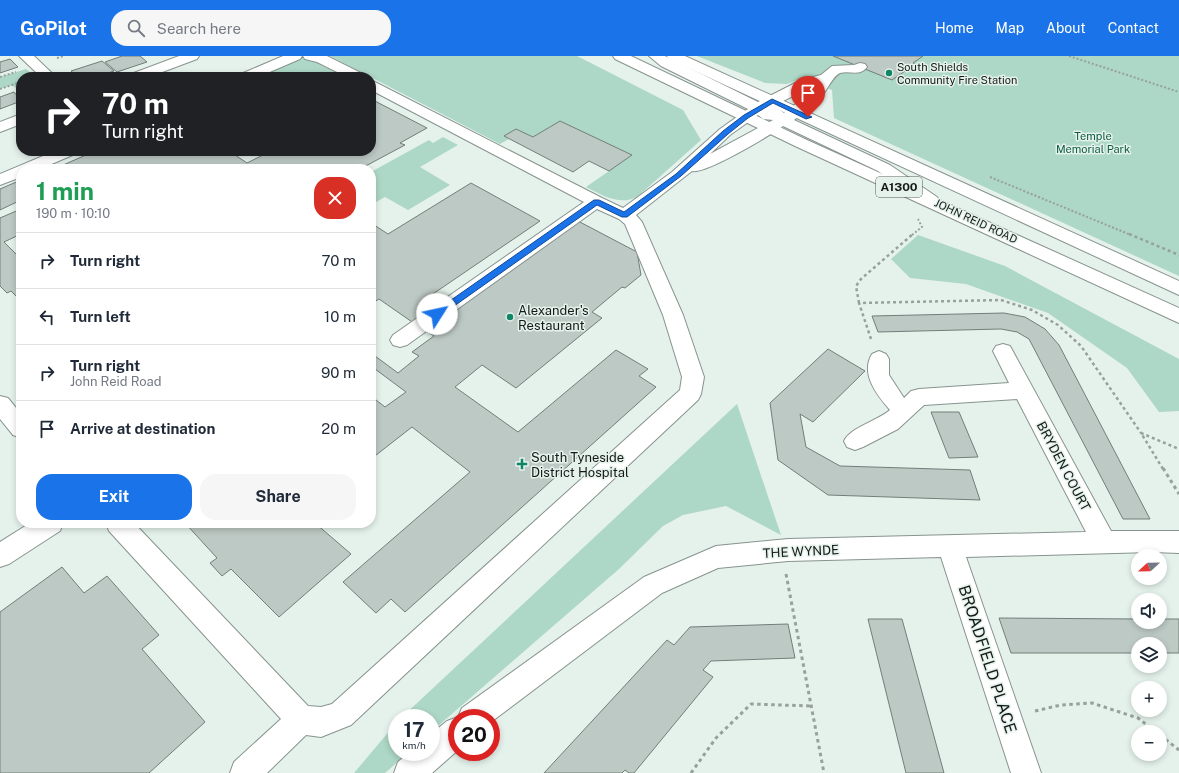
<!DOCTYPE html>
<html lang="en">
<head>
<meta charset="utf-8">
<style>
  body { margin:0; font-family:"Public Sans",sans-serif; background:#f6f6f7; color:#1f2937; height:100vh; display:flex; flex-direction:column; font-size:15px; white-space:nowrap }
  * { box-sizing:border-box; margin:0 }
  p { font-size:13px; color:#747a83 }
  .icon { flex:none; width:22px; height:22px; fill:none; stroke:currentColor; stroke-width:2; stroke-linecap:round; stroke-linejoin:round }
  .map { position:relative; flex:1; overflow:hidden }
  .sheet { position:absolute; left:16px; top:108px; width:360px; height:364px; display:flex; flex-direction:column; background:#fff; border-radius:16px; box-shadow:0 2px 6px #0003 }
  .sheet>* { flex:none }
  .top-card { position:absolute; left:16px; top:16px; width:360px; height:84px; border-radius:16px; box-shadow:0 2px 6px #0003; background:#202124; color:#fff; overflow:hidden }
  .needle { width:26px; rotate:248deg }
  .tools { position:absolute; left:1131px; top:493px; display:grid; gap:8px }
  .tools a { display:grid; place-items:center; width:36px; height:36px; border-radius:50%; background:#fff; box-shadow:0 2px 6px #0003; font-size:20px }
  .speed { position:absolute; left:388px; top:653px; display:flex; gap:8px; font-size:20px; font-weight:700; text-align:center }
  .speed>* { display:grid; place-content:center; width:52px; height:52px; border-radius:50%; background:#fff; box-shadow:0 2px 6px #0003; line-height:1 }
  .speed small { font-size:10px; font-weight:400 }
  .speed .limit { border:6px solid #d22; background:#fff; color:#111 }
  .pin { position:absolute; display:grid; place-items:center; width:34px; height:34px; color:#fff; margin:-41px -17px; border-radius:50% 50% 50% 0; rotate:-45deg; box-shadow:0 0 4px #0007 }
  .pin .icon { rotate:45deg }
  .me { position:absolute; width:44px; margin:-22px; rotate:55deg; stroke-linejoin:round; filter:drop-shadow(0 0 3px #0008) }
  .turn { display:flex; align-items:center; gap:14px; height:84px; padding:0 20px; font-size:18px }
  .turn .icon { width:52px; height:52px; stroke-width:2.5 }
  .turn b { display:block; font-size:28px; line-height:34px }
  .round { display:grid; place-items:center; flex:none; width:42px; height:42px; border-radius:16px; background:#f6f6f7 }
  .head { display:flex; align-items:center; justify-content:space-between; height:68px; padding:0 20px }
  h1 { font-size:24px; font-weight:700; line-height:30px; color:#1e9e55 }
  .action { display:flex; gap:8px; margin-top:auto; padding:8px 20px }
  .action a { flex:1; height:46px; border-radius:16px; background:#1a73e8; color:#fff; font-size:16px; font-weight:700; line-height:46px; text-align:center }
  .action a+a { background:#f6f6f7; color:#1f2937 }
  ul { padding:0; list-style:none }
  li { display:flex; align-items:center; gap:12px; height:56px; padding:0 20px; border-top:1px solid #e0e1e3 }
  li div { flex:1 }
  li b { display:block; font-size:15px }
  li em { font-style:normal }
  header { display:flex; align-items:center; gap:24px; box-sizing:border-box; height:56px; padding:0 20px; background:#1a73e8; color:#fff }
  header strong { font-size:19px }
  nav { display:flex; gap:22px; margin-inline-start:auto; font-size:14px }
  .search { width:280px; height:36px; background:#f6f6f7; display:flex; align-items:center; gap:10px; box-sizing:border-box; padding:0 14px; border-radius:16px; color:#747a83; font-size:15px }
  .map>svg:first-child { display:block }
</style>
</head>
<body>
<header>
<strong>GoPilot</strong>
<div class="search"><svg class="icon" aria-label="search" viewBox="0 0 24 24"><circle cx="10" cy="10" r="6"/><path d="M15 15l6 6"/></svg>Search here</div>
<nav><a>Home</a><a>Map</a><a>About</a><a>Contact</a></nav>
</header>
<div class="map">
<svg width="1179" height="717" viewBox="0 0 1179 717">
  <rect width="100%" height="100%" fill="#e5f2ec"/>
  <!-- green -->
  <path fill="#add7c6" d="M330,0H577L683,54L701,84L637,141C619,150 602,139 586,131L632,99L560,65L533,81L516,73L504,80L509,83L500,88Z
    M697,0H1179V220L834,62L832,34L800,23L787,28L765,27Z
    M298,1L310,3L343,21H263L265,15Z
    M26,13L36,21H21V36L12,29L0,33V21Z
    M443,81L458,89L420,111L450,129L408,154L385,141L371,149V116L429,84L433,87Z
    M918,179L1005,210L1179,303V355L1159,356L1127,312L1048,257L966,228L910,222L891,203Z
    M737,348L781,479L726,450L683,459L663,470L619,513L431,676V662H401Z
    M397,666V696H409L385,717H354Z"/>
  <!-- building -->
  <path fill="#bdc9c4" stroke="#727e79" d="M122,0H140L147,6L117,16L105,6Z
    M833,0H923L913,7L915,8L892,24Z
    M10,3L18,11L0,17V6Z
    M102,5L114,15L96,21H78L71,15Z
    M14,36L21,45L0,53V41Z
    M371,43L427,72L400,87L405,89L360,113H54L95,95H229L247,107L271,95H371Z
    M560,65L632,99L609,115L589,105L573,116L504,80L516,73L533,81Z
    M21,124V144L0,154V133Z
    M471,127L540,165L427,242L440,251L415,268L379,243L371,248V167L388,178Z
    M21,153V178L4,186L17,199L21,197V245L11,235L7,237L0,230V162Z
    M578,165L637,196L641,219L625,232L622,231L592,256L602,262L516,332L482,309L455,331L518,376L616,294L648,313L639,320L656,331L405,556L391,543L376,557L343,526L470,416L412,371L371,403V340L385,351L406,336L371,310V297L398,317L419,300L412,296L434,280L423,273Z
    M1004,257L1025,261L1045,273L1059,289L1150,463H1123L1029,283L1017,276L1001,273L878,276L872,260Z
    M828,293L865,315L813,366L800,358L806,391L840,410L970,414L980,444L828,439L778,404L770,347Z
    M931,356H959L978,401L949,402Z
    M185,467H315L351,498L279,561L231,513L222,520L210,507L217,502Z
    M62,511L84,537L107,520L159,579L142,593L205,666L149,717H0V556Z
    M999,562L1138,563V566H1160V563H1179V597H1160V588H1138V597H1011Z
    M868,563H902L944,717H906Z
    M788,568L795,602L711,605L703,614L713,621L634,717H629L625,714L622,717H544L667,584L674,589L690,571Z"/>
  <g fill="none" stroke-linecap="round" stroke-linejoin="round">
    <!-- minor casing -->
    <g stroke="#87938e" stroke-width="2">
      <path id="minor" d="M19,0H34L56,21H41Z
        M179,0H199L197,3L149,21H129L131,18Z
        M283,0H302L300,3L258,21H239L241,18Z
        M303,0H327L363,18L365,21H347L317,6L305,3Z
        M649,0H665L758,46L801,24L821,19L832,10L854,9L860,7L865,8L867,11C860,21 850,14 840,17C834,20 830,28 826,34C819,46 805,55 794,64L890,109L937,141L940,145L937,149L931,150L925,149L878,115L783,70C769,80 706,118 692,115L636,159L642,166L683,259L704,321L701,338L698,344L351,669L321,681L306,679L267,717H230L234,706L281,663L109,475L106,467H134L308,650L321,651L332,648L680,334L682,321L663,259L625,168L619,163L597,153L407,289L400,291L393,289L390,284L393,279L584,146L371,34V24L602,142L623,152L672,116L720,73L748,53L661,10ZM815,29L801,44L784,57L780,54L779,47ZM758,59L763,63L773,64L710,98L730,79Z
        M21,58V68L0,76V66Z
        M55,95H77L75,98L40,113H21V121L0,129V118Z
        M1003,288L1010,290L1111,475H1179V497L1152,496L966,501L1041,717H1011L941,501L788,505L718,512L662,537L491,666V662H457V695L432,717H394L398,706L410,696H431V678L447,665L458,661L462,652L644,521L716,490L788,483L1086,476L1017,343L924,349L898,373L863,391L855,394L847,391L844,385C851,371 877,365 890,354C877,339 860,318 872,298L879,295L886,298L889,303V319L904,342L911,335L919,333L1009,327L993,295L996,290Z
        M0,340L8,342L21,358V382L13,379L0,363Z
        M30,467H63L60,475L9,508L0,511V486Z"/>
    </g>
    <!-- highway casing -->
    <g stroke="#87938e" stroke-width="2">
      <path id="highway" d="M613,0H631L807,84L1179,252V267L795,90L615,3Z
        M667,0H685L1179,225V239L669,3Z"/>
    </g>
    <!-- path-far2 -->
    <path stroke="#97a09c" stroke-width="2" stroke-dasharray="2 2" stroke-linecap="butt" d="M1069,0L1179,36
      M57,2L64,0
      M0,21L16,16
      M0,33L21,26
      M990,121L1131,179
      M912,179L922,171L918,163"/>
    <!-- path-far1 -->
    <path stroke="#97a09c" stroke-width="2.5" stroke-dasharray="3 3" stroke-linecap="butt" d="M1129,178L1179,199
      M859,247L856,230L861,223L913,178
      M871,283L859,247L1001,244L1032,254L1058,269L1081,290L1141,377
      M1163,413L1141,377L1179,393"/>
    <!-- path -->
    <path stroke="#97a09c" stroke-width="3" stroke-dasharray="3.5 3.5" stroke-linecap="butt" d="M1163,412L1179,438
      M786,518L824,717
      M1035,655L1061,649L1092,647L1138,662L1156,676
      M1160,679L1179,694
      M691,717L716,682L751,648L811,650"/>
    <!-- minor -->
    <use href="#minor" fill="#fff" fill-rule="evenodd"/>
    <!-- highway -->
    <use href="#highway" fill="#fff" fill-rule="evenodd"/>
  </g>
  <!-- route -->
  <path fill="#1a73e8" stroke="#114b97" d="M772,43L812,61L806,63L773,47L748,62L728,78L681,120L627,161H622L597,149L440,260H434V256L594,144H599L624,156L676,118L723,75L744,59Z"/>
  <!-- markers -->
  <g fill="#108666" stroke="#e5f2ec" stroke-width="1.5">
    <circle cx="889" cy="17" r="4"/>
    <circle cx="510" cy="261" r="4"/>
    <path d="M520 402h4v4h4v4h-4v4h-4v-4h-4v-4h4z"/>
  </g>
  <g text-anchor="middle" stroke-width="3" stroke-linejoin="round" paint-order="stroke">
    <!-- far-poi labels -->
    <g font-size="11" fill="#151917" stroke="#e5f2ec" text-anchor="start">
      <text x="897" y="15">South Shields<tspan x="897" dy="13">Community Fire Station</tspan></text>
    </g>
    <!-- far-park labels -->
    <g font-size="11" fill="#0f5d46" stroke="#e5f2ec">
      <text x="1093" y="84">Temple<tspan x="1093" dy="13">Memorial Park</tspan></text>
    </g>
    <!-- far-street labels -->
    <g font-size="11" fill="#151917" stroke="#e5f2ec">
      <text transform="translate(976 165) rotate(25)" y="4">JOHN REID ROAD</text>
    </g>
    <!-- shield labels -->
    <rect fill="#e5f2ec" stroke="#535a57" stroke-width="1" x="876" y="121" width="46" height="20" rx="3"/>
    <g font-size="12" font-weight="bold" fill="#151917">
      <text x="899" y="135">A1300</text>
    </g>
    <!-- poi labels -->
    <g font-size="13" fill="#151917" stroke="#e5f2ec" text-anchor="start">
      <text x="518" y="259">Alexander's<tspan x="518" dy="15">Restaurant</tspan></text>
      <text x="531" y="406">South Tyneside<tspan x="531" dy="15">District Hospital</tspan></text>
    </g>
    <!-- street labels -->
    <g font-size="13" fill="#151917" stroke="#e5f2ec">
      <text transform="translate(1064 410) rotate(62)" y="5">BRYDEN COURT</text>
      <text transform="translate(801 495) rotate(-3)" y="5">THE WYNDE</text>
    </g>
    <!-- near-street labels -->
    <g font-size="16" fill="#151917" stroke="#e5f2ec">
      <text transform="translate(988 603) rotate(72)" y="6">BROADFIELD PLACE</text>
    </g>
  </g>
</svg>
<div class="tools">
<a><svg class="needle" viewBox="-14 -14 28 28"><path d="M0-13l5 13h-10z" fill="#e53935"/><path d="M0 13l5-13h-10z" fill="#747a83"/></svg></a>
<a><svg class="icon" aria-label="sound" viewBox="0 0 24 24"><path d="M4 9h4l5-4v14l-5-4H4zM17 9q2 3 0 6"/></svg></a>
<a><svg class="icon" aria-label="layers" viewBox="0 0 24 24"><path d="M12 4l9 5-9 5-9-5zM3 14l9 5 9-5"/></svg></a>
<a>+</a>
<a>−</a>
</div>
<div class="speed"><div>17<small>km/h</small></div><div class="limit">20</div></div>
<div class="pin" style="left:808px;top:61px;background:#d93025"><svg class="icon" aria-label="arrive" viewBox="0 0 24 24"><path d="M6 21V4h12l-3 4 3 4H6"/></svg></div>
<svg class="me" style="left:437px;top:258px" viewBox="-20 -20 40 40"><circle r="19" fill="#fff"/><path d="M0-13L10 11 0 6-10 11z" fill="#1a73e8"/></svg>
<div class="top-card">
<div class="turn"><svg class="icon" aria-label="right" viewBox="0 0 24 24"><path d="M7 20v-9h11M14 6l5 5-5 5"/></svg><div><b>70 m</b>Turn right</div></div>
</div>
<section class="sheet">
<div class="head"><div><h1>1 min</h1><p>190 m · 10:10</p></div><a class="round" style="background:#d93025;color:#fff"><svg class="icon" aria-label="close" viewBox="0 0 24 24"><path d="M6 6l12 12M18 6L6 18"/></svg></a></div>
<ul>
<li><svg class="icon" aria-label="right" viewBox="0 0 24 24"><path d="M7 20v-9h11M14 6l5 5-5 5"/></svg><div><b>Turn right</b></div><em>70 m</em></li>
<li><svg class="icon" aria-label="left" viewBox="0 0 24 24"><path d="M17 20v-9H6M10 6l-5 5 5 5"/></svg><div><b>Turn left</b></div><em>10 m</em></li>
<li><svg class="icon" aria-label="right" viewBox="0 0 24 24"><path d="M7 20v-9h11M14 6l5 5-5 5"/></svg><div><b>Turn right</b><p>John Reid Road</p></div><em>90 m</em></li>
<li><svg class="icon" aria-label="arrive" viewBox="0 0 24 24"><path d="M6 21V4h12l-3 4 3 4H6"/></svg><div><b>Arrive at destination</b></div><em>20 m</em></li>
</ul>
<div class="action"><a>Exit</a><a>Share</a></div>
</section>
</div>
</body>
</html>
